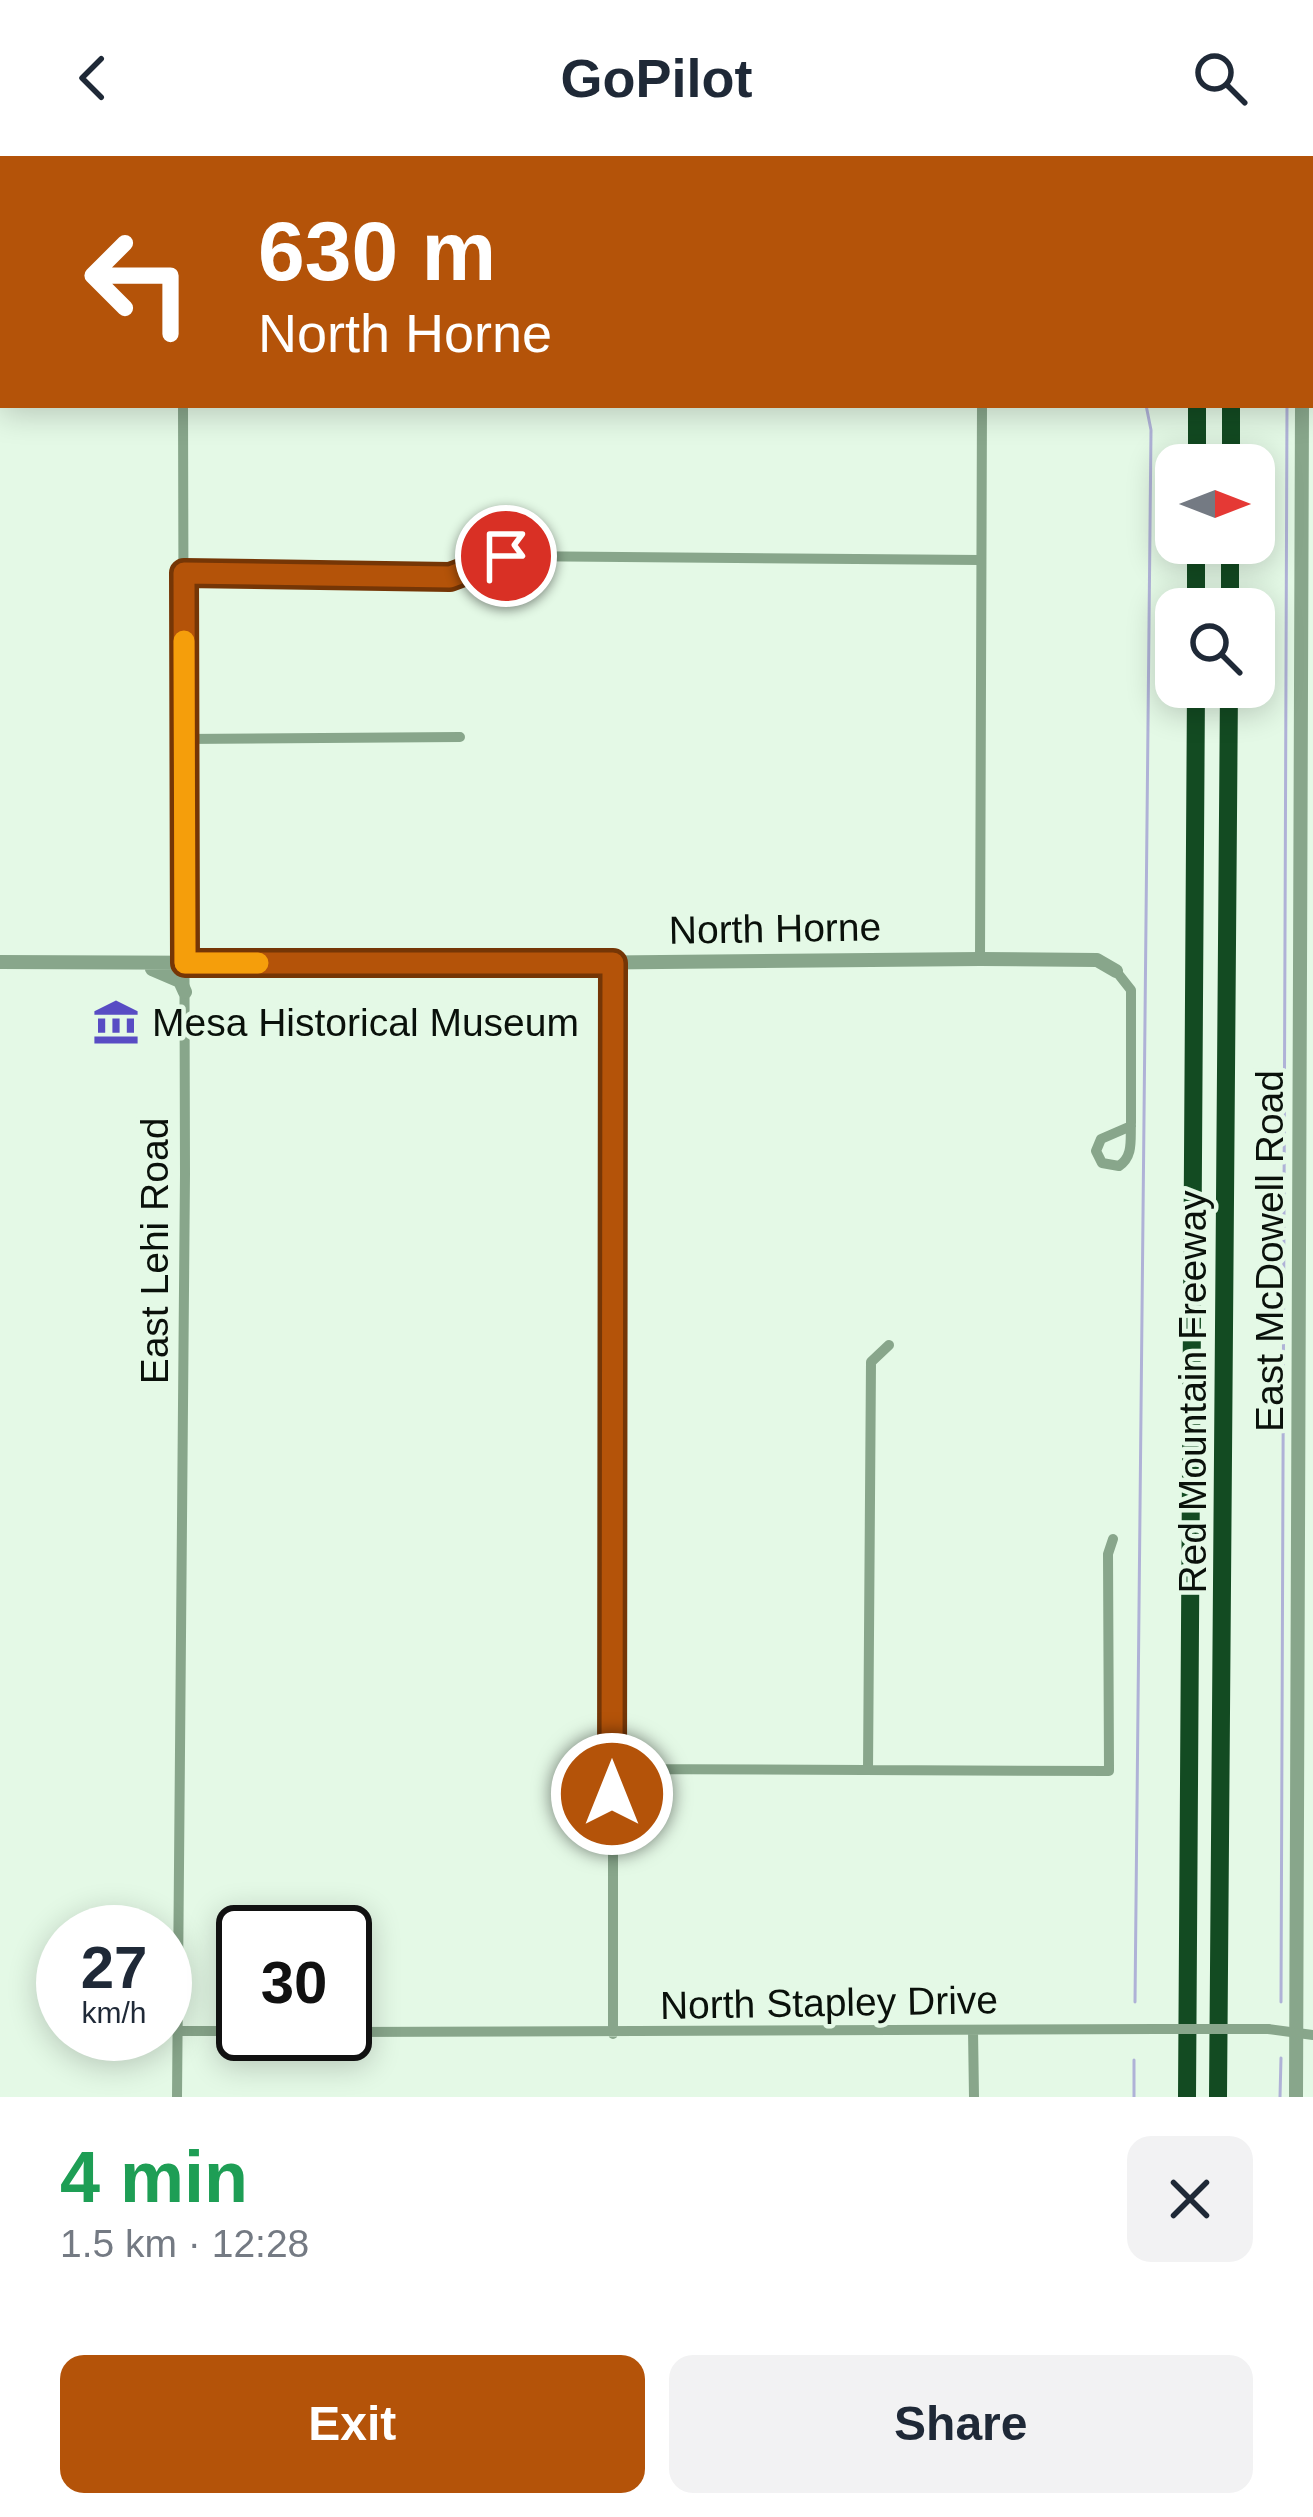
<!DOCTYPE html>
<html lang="en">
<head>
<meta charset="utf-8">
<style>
  body { margin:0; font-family:Helvetica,sans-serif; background:#f2f2f3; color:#1f2937; height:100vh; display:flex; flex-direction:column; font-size:45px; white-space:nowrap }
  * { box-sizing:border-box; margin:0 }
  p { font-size:39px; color:#747a83 }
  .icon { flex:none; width:66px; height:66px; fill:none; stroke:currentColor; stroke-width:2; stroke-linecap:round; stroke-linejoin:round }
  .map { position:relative; height:1941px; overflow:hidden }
  .sheet { display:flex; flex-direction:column; background:#fff; flex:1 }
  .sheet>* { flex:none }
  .banner { position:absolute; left:0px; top:0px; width:1314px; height:252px; box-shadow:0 6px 30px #0003; background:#b45309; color:#fff; overflow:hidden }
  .needle { width:78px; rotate:90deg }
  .controls { position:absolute; left:1155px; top:288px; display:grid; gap:24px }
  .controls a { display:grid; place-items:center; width:120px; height:120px; border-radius:24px; background:#fff; box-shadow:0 6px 30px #0003; font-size:60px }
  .speed { position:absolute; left:36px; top:1749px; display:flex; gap:24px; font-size:60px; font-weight:700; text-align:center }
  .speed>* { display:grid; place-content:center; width:156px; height:156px; border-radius:50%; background:#fff; box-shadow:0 6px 30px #0003; line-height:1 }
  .speed small { font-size:30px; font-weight:400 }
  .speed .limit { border:6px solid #111; border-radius:18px; background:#fff; color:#111 }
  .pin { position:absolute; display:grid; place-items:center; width:102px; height:102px; color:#fff; margin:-51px; border:6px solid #fff; border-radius:50%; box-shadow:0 3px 12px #0007 }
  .me { position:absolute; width:132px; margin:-66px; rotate:0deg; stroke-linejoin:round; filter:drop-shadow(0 0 9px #0008) }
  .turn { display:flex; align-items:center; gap:42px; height:252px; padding:0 60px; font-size:54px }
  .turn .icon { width:156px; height:156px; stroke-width:2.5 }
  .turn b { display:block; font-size:84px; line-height:102px }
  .round { display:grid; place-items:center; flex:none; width:126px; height:126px; border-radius:24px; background:#f2f2f3 }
  .head { display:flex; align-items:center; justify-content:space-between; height:204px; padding:0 60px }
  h1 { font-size:72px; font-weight:800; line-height:90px; color:#1e9e55 }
  .button { display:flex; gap:24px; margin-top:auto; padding:24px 60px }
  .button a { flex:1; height:138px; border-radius:24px; background:#b45309; color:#fff; font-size:48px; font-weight:800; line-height:138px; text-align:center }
  .button a+a { background:#f2f2f3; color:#1f2937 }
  header { display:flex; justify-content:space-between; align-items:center; height:156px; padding:0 60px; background:#fff; font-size:54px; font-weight:800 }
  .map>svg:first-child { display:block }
</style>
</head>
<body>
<header><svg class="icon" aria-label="back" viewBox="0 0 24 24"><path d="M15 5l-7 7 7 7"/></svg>GoPilot<svg class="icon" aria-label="search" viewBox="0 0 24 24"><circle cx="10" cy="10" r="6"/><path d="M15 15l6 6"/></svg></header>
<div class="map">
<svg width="1313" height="1941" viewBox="0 0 1313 1941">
  <rect width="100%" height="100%" fill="#e4f9e6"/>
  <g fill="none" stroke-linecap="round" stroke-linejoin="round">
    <!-- stream -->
    <path stroke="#afb2d7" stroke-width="3" d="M1070,0L1071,3
      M1287,3V0
      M1135,1846L1151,274L1146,249
      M1281,1846L1287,249
      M1134,1941V1904
      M1280,1941L1281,1902"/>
    <!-- minor -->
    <path stroke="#88a68b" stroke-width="10" d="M181,0V3
      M786,0V3
      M984,3V0
      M184,417L450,421L506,400L980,404
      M184,583L460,581
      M980,803L982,249
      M613,807V1878
      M1116,815L1131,834V966C1130,983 1134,1000 1119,1010L1102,1007L1096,995L1101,983L1131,970
      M612,1613L1109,1615L1108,1398L1113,1383
      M868,1614L871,1206L889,1189
      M1268,1873L1313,1879
      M973,1874L974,1941
      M179,1875H243
      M345,1876L1157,1873
      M177,1941L185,1018L183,249"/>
    <!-- tertiary -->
    <path stroke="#88a68b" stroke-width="14" d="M1303,3V0
      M0,806L462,808L980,803L1097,804L1116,815
      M152,813L180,825L185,836
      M1296,1941L1302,249"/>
    <!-- motorway -->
    <path stroke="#134b22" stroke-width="18" d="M1196,0V3
      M1228,0V3
      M1197,309V249
      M1231,309V249
      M1196,453V387
      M1230,453V387
      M1187,1941L1196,531
      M1218,1941L1229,531"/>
    <!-- minor-bridge -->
    <path stroke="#88a68b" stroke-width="10" d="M1157,1873H1268"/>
  </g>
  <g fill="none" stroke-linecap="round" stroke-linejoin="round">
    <!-- route casing -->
    <g stroke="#753606" stroke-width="30">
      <path id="route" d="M506,400L450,421L184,417L185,807H613L612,1638"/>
    </g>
    <!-- route -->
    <use href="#route" stroke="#b45309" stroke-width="21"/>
    <!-- slow -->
    <path stroke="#f59e0b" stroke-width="21" d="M184,485L185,807H258"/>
  </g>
  <!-- icons -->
  <defs>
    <g id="museum-bare" transform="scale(3.6)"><path d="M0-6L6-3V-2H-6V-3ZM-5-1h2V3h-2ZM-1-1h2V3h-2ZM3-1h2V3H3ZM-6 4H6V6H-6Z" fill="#584cc4" stroke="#e4f9e6" stroke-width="2.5" paint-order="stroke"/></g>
  </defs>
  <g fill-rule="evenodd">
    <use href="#museum-bare" x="116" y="866"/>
  </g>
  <g text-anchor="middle" stroke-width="9" stroke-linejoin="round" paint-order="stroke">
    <!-- street labels -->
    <g font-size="39" fill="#0a110b" stroke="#e4f9e6">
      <text transform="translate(775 772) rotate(-1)" y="14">North Horne</text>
      <text transform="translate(154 1095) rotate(-90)" y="14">East Lehi Road</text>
      <text transform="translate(1269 1095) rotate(-90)" y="14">East McDowell Road</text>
      <text transform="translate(1192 1236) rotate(-90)" y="14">Red Mountain Freeway</text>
      <text transform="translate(829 1846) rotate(-1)" y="14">North Stapley Drive</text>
    </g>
    <!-- poi labels -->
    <g font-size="39" fill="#0a110b" stroke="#e4f9e6" text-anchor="start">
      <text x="152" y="880">Mesa Historical Museum</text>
    </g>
  </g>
</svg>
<div class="controls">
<a><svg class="needle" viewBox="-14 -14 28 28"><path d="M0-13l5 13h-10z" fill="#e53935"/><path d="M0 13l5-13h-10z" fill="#747a83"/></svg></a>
<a><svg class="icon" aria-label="search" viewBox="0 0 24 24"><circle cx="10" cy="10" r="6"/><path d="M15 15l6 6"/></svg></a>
</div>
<div class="speed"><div>27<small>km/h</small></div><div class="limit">30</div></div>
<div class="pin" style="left:506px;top:400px;background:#d93025"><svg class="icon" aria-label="arrive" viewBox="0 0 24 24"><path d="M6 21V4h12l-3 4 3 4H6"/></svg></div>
<svg class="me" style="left:612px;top:1638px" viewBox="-20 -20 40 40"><circle r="17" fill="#b45309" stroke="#fff" stroke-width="3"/><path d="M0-11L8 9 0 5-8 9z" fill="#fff"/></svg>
<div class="banner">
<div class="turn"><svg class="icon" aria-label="left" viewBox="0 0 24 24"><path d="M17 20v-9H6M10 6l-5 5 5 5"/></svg><div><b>630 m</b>North Horne</div></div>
</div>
</div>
<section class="sheet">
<div class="head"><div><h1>4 min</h1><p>1.5 km · 12:28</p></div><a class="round"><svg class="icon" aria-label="close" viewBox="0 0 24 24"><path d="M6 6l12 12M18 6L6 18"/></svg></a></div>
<div class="button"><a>Exit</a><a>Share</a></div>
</section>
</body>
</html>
